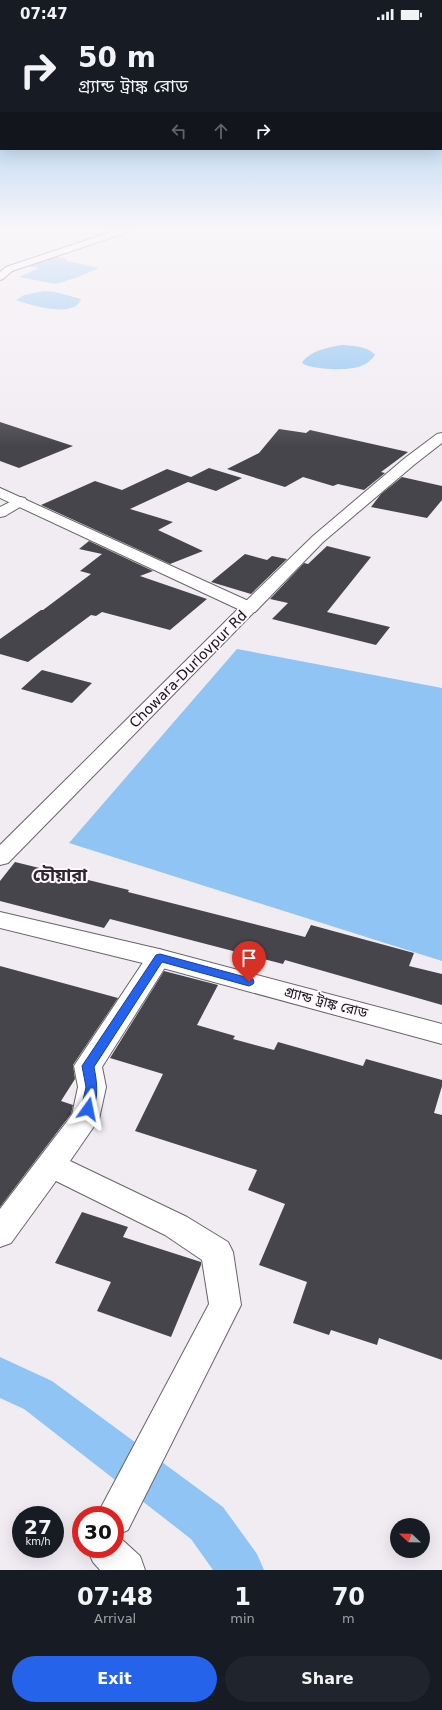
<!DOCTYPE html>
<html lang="en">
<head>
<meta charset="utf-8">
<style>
  body { margin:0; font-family:"DejaVu Sans","Noto Sans Bengali",sans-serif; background:#20242c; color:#f1f3f6; height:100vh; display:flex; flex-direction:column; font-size:15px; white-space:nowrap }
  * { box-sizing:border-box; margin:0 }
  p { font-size:13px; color:#9ea1a6 }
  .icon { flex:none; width:22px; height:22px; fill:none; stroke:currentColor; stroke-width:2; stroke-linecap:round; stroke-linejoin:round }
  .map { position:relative; height:1542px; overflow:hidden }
  .sheet { display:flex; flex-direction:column; background:#171b24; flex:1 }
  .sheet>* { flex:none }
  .top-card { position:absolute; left:0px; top:0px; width:442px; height:122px; box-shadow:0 4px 16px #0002; background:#171b24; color:#f1f3f6; overflow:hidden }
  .needle { width:26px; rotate:292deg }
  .controls { position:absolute; left:390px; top:1490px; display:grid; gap:8px }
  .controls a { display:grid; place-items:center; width:40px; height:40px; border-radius:50%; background:#171b24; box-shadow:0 4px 16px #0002; font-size:20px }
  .speed { position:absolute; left:12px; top:1478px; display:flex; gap:8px; font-size:20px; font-weight:700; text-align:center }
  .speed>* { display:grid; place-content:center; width:52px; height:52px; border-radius:50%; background:#171b24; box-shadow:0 4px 16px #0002; line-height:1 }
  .speed small { font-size:10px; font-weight:400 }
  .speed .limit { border:6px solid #d22; background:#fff; color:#111 }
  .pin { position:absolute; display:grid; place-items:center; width:34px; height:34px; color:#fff; margin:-41px -17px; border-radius:50% 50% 50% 0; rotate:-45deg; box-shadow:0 0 4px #0007 }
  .pin .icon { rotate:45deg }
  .me { position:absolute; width:44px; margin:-22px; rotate:12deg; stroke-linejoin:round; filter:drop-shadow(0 0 3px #0008) }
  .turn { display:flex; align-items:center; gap:14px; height:84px; padding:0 12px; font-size:18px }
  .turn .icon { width:52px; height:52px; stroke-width:2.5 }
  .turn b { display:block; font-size:28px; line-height:34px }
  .lanes { display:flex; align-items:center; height:38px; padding:0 12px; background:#0003; justify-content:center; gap:20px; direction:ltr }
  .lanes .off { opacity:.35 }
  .eta { display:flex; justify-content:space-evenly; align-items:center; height:68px; text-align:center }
  .eta b { font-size:24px; font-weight:700; line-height:28px }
  .action { display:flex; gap:8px; margin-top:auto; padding:8px 12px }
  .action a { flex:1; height:46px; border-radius:24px; background:#2563eb; color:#fff; font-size:16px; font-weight:700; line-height:46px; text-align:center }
  .action a+a { background:#20242c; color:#f1f3f6 }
  .status { display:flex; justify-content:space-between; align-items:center; height:28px; padding:0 20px; background:#171b24; direction:ltr }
  .status svg { height:11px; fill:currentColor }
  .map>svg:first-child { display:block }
</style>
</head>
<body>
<div class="status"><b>07:47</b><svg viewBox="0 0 49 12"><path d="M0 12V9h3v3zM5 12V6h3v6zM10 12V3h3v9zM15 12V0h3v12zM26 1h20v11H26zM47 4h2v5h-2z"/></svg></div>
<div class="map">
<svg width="442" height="1542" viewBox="0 0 442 1542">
  <rect width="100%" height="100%" fill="#f1ecf2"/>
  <!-- water -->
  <path fill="#8fc4f4" d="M49,228L65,230L67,233L99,240L78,249L56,256L19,249L39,240L29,238V236Z
    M44,263L55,264L81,271C75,291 29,277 16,272L24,267Z
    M342,317C353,318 368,318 375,327C371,332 367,336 361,338C350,343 311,342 302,335C309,323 329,319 342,317Z
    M237,621L442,660V933L69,815Z"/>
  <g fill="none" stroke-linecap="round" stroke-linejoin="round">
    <!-- canal -->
    <path fill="#8fc4f4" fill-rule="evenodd" d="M0,1329L52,1353L223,1479L257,1526L264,1542H213L191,1511L24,1381L0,1370Z"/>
  </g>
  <!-- building -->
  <path fill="#46454b" d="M0,394L73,418L19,440L0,433Z
    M279,401L306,405L310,402L408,424L381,444L385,445L364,462L338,456L333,458L303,449L285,459L227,441L259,425Z
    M209,440L242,450L216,463L188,454L130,481L173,494L158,502L203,523L170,536L41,477L95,453L122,462L167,441L191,449Z
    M402,449L442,458V472L427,490L371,479L381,466Z
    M89,513L153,543L140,548L207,571L170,602L102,584L96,588L91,587L28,634L0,626V611L41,582H43L91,546L80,543L102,526L79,521Z
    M327,518L371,529L327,584L390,599L376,617L272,591L288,575L270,571L304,535L308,536Z
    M245,526L267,532L272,528L287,531L251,566L211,554Z
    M42,642L92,655L72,675L21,661Z
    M15,834L129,862L128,864L305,909L311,897L414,925L409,938L442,946V977L285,932L283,936L110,891L104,900L0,873V853Z
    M0,938L118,970L73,1037L75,1051L61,1073L73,1077L71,1086L0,1179Z
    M164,943L218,957L197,997L235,1008L233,1011L274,1022L278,1014L363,1038L366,1031L442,1052V1058L434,1085L442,1087V1332L379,1310L377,1317L331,1302L329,1307L293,1295L307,1254L259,1237L285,1176L248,1162L257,1142L135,1103L163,1046L110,1030Z
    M82,1184L128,1199L123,1209L201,1234V1237L171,1309L97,1283L111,1254L55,1235Z"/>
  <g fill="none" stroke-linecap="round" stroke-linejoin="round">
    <!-- minor casing -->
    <g stroke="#686468" stroke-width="2">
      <path id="minor" d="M117,202H129L128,204L12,243L3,251L0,252V244L6,239Z
        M442,405V415L415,436L323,514L255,584L249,585L243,584L241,580L243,576L313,508L405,430L437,406Z
        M20,469L25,470L27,473L25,476L5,488L0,489V479Z
        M159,921L168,924L171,930L102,1039L106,1059L99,1091L70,1133L187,1189L228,1214L233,1224L241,1277L128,1502L117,1507L140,1528L145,1542H100L93,1534L87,1521H115V1487H97L209,1276L202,1232L165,1207L56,1153L11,1215L0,1219V1181L72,1087L78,1059L74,1038L150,924Z"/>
    </g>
    <!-- tertiary casing -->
    <g stroke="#686468" stroke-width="2">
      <path id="tertiary" d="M0,460L255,576L258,580L8,835L0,837V817L238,581L0,470Z"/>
    </g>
    <!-- trunk casing -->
    <g stroke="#686468" stroke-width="2">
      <path id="trunk" d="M0,884L159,921L442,996V1016L159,939L0,900Z"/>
    </g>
    <!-- minor -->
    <use href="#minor" fill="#fff" fill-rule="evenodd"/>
    <!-- tertiary -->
    <use href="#tertiary" fill="#fff" fill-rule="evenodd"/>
    <!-- trunk -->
    <use href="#trunk" fill="#fff" fill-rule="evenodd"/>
  </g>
  <!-- sky -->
  <linearGradient id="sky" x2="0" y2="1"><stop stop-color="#84baed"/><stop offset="0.48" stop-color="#f9f6f9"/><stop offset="1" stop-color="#f9f6f9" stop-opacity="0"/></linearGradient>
  <rect width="442" height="418" fill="url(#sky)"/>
  <!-- route -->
  <path fill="#2563eb" stroke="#184099" d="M160,926L249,950L253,951L254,954L253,956L249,958L162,934L94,1039C97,1054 99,1069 92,1084L88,1086L83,1084L81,1081L86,1059L82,1038L156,927Z"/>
  <g text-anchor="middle" stroke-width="4" stroke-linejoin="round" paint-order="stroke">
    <!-- street labels -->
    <g font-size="14" fill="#171517" stroke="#fff9ff">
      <text transform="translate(188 641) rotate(-45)" y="5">Chowara-Durlovpur Rd</text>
      <text transform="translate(326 974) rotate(15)" y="5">গ্র্যান্ড ট্রাঙ্ক রোড</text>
    </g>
    <!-- district labels -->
    <g font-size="18" font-weight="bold" fill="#2c282c" stroke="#fff9ff">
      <text x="60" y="853">চৌয়ারা</text>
    </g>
  </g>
</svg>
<div class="controls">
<a><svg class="needle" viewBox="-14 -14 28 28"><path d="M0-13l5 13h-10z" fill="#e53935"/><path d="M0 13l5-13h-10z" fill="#9ea1a6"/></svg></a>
</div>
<div class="speed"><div>27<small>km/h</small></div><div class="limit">30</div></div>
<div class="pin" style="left:249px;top:954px;background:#d93025"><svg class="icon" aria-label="arrive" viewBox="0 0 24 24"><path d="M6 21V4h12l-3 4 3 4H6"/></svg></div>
<svg class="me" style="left:88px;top:1081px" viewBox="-20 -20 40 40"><path d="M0-17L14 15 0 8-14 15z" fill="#2563eb" stroke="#fff" stroke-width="4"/></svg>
<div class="top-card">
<div class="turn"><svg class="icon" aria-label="right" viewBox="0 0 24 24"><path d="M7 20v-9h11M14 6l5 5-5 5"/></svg><div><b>50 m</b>গ্র্যান্ড ট্রাঙ্ক রোড</div></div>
<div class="lanes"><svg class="icon off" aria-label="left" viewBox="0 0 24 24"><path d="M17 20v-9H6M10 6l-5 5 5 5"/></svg><svg class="icon off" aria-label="ahead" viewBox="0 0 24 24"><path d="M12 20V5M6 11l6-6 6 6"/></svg><svg class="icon" aria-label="right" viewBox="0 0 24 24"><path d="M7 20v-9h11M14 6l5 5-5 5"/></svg></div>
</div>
</div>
<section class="sheet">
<div class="eta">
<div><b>07:48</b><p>Arrival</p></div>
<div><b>1</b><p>min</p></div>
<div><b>70</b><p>m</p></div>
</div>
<div class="action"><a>Exit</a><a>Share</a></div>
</section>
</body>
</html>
